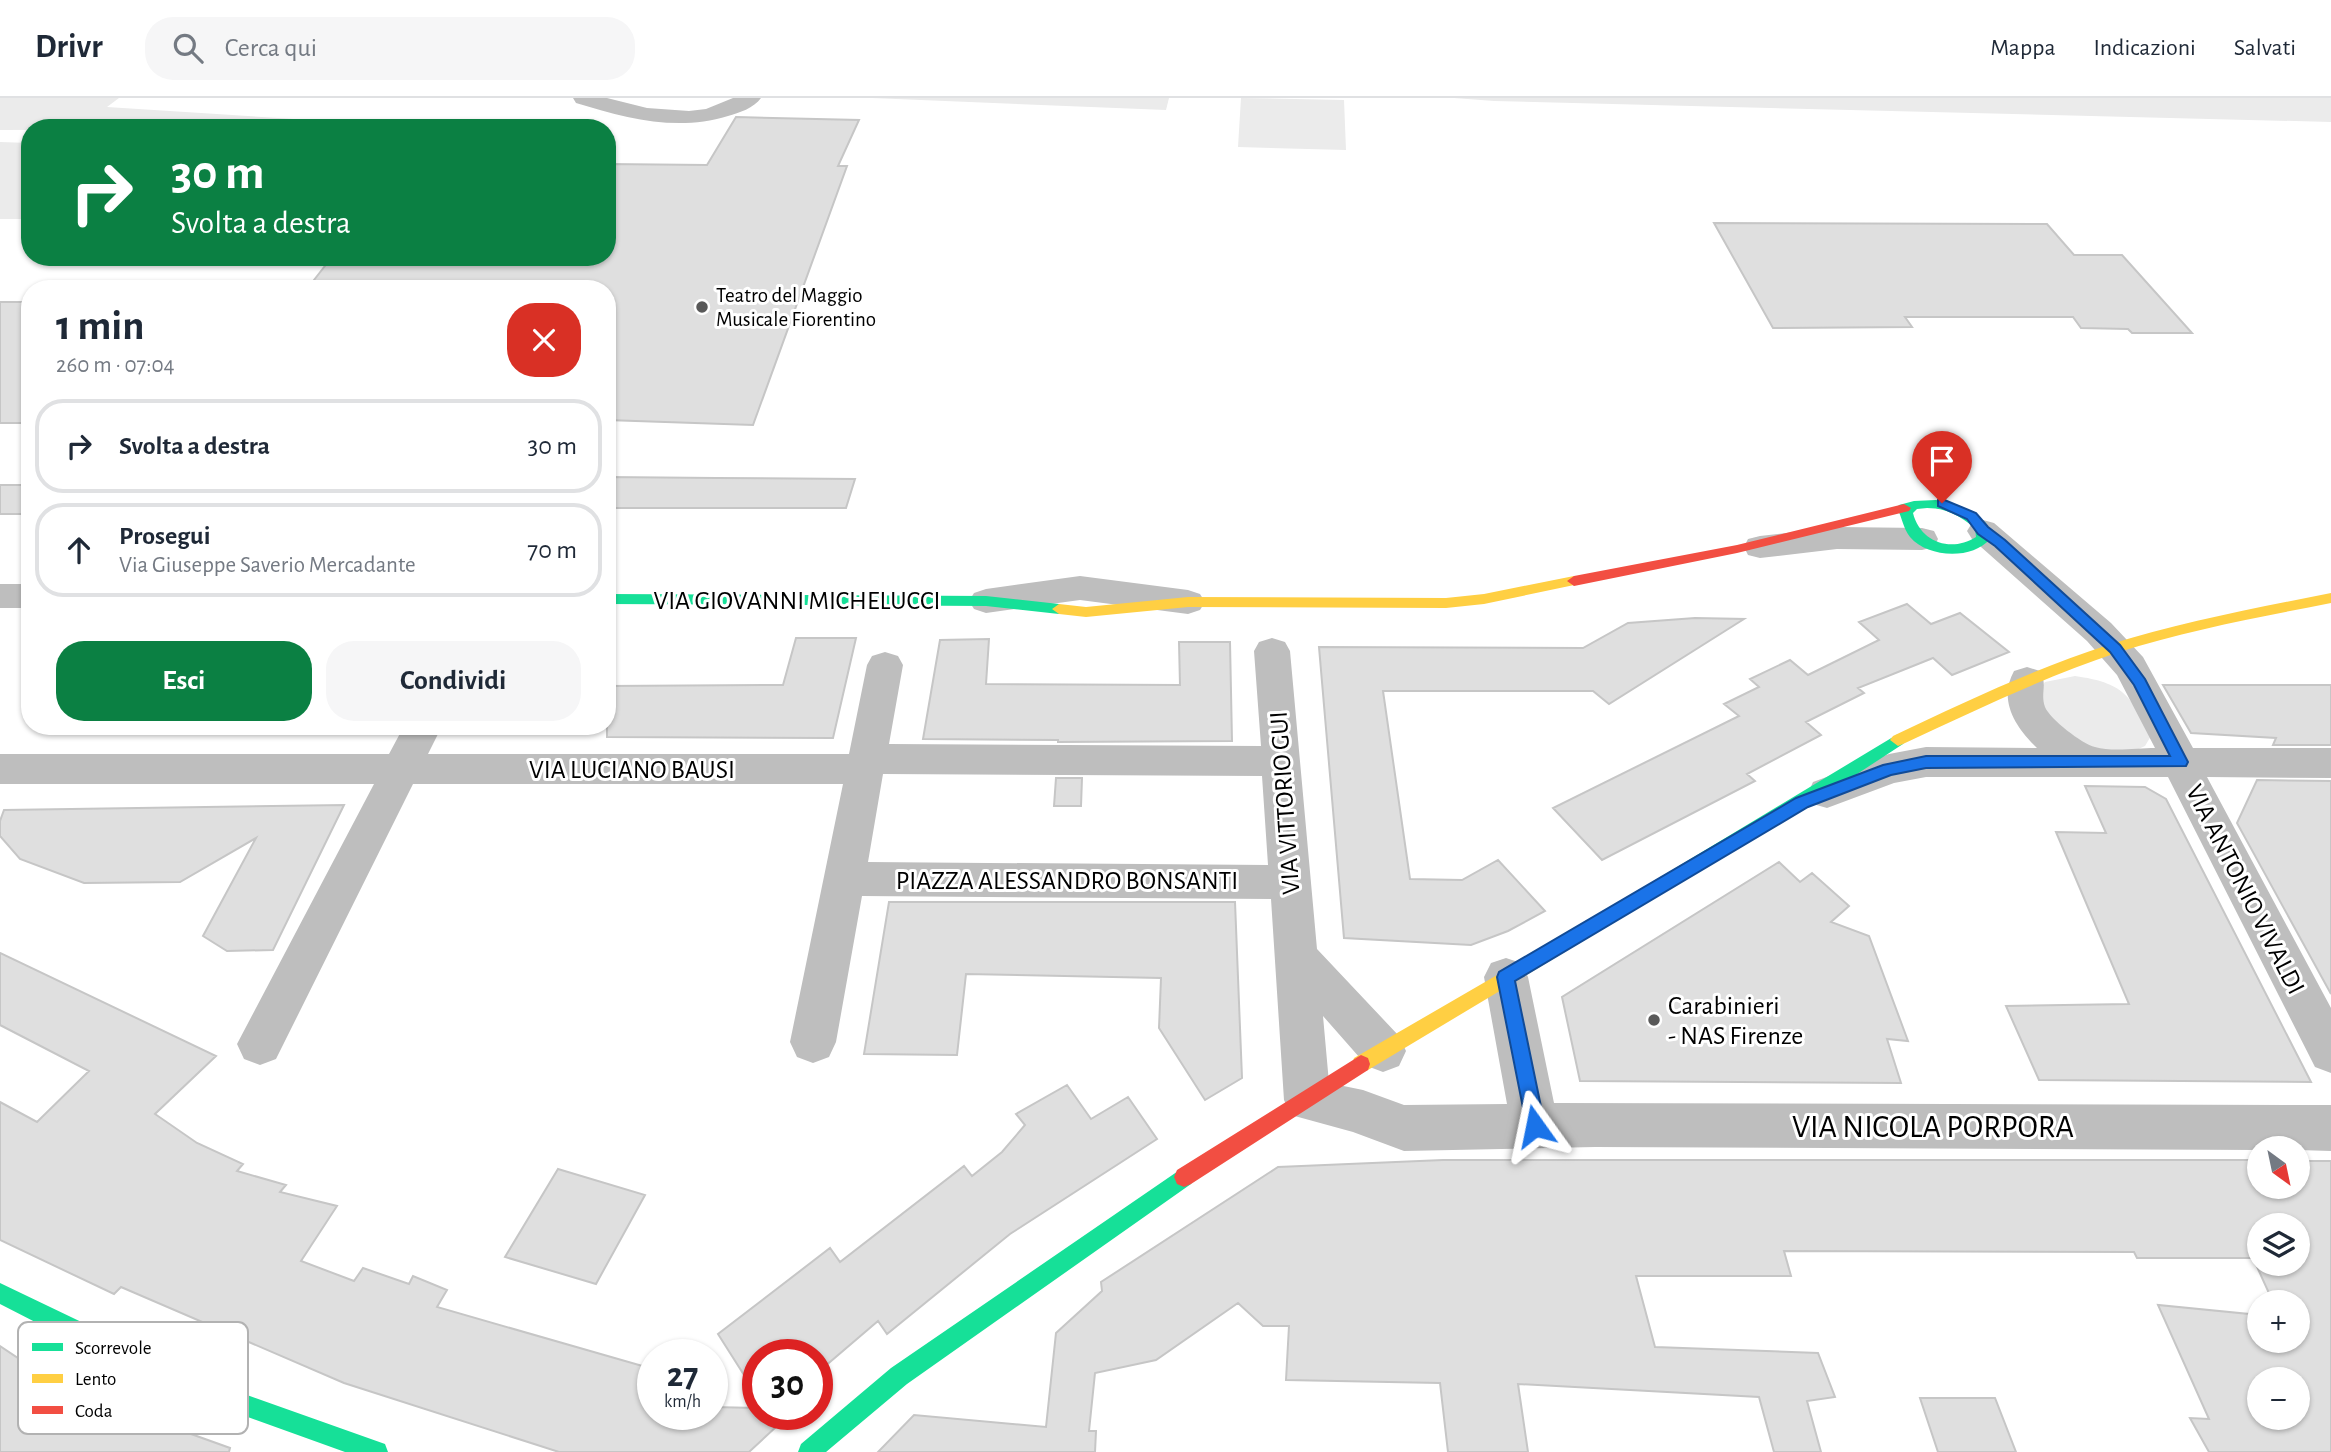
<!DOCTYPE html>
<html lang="it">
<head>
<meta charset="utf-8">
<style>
  body { margin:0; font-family:"Alegreya Sans",sans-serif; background:#f6f6f7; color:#1f2937; height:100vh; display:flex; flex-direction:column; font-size:26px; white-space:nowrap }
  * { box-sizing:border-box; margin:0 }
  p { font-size:23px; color:#747a83 }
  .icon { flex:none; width:38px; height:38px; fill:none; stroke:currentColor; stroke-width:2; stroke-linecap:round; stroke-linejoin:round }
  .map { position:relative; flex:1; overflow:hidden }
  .details { position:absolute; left:21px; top:182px; width:595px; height:455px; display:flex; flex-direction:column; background:#fff; border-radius:28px; box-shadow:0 2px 5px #0004 }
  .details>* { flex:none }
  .top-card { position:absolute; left:21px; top:21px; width:595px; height:147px; border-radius:28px; box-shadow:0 2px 5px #0004; background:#0b8043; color:#fff; overflow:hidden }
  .needle { width:46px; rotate:147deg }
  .controls { position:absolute; left:2247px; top:1038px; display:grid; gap:14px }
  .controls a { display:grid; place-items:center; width:63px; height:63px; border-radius:50%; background:#fff; box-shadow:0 2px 5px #0004; font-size:35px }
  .speed { position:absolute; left:637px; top:1241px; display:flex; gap:14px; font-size:35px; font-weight:700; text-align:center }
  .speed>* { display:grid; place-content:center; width:91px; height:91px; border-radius:50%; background:#fff; box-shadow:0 2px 5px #0004; line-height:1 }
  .speed small { font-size:18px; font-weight:400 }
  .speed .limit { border:10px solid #d22; background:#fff; color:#111 }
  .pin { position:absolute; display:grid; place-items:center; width:60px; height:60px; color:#fff; margin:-72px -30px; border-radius:50% 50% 50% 0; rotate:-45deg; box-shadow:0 0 7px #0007 }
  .pin .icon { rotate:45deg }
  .me { position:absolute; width:77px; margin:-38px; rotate:348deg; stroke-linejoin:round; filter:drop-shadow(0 0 5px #0008) }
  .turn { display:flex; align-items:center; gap:24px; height:147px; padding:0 35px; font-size:32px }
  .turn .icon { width:91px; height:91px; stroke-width:2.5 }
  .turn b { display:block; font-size:49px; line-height:60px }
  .round { display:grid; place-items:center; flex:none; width:74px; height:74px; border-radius:28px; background:#f6f6f7 }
  .head { display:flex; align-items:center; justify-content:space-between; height:119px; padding:0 35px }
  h1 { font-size:42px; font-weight:600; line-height:52px }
  .button { display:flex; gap:14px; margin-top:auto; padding:14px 35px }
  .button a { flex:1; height:80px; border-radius:28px; background:#0b8043; color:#fff; font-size:28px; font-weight:600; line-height:80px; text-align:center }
  .button a+a { background:#f6f6f7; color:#1f2937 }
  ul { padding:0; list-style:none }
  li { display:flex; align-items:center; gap:21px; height:94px; margin:0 14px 10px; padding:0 21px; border:4px solid #e0e1e3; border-radius:28px }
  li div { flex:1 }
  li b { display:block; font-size:26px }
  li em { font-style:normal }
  header { display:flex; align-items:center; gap:42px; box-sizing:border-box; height:98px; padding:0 35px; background:#fff; border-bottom:2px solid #e0e1e3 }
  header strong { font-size:33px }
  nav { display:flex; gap:38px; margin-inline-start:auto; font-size:24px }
  .search { width:490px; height:63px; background:#f6f6f7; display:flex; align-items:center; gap:18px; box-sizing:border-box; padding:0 24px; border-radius:28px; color:#747a83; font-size:26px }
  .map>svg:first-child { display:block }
</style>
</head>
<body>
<header>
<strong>Drivr</strong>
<div class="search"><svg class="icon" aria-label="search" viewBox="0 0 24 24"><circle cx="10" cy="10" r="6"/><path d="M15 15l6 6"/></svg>Cerca qui</div>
<nav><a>Mappa</a><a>Indicazioni</a><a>Salvati</a></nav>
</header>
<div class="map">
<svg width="2331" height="1354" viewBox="0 0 2331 1354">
  <rect width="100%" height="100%" fill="#fff"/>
  <!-- green -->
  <path fill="#ebebeb" d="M0,0H119L107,9L341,24L490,30L0,32Z
    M872,0H1169L1166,12Z
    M1241,0L1344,2L1346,52L1238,49Z
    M1454,0H2331V24L1494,3Z
    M0,44L30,45V121H0Z
    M2075,578C2124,585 2130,597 2151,638L2145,648L2132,654L2093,652L2044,619L2038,593L2045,584Z"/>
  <!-- building -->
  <path fill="#dfdfdf" stroke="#c6c6c6" stroke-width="2" fill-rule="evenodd" d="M736,19L859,22L838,68H847L753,327L607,322V191H307L332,159H607V66L707,67Z
    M1714,125L2047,126L2074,157H2122L2192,235H2132L2128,231L2081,230L2073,219H1905L1912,229L1773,230Z
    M0,204H30V325H0Z
    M607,379L716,380L855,381L846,410H607Z
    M0,387H30V416H0Z
    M1907,506L1931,526L1960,515L2009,554L1952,577L1933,560L1858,590L1864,595L1806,624L1821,637L1747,676L1755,683L1602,762L1553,710L1739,618L1724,606L1759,589L1750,581L1790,562L1808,577L1879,542L1859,524Z
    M1695,520L1744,521L1609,606L1593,593H1383L1410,781L1462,782L1498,762L1545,813L1508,833L1471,847L1344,840L1319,549L1583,550L1628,525Z
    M796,540H856L833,640L607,639V588L783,587Z
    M989,541L986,586L1180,587L1179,544H1230L1232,643L1058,644V642L923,641L940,542Z
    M2163,587H2331V647H2273L2276,640L2191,635Z
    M1056,680H1082L1081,708H1054Z
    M2257,682L2331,683V896L2237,725Z
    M2085,688L2145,689L2166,701L2311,984L2039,982L2006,908L2129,906L2056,734L2106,735Z
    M344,707L273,852L227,853L203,838L256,740L180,784L84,785L20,761L0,738V723L4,712Z
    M1779,764L1800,784L1812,775L1849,808L1831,824L1869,838L1908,943L1887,941L1901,985L1580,983L1562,899Z
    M889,804H1235L1242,980L1205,1002L1159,930L1161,880L966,876L957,957L864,956Z
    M0,855L216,958L155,1016L197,1045L243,1066L237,1073L286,1087L280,1094L337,1108L301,1163L354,1183L363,1170L409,1186L413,1178L447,1192L437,1209L653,1271V1316H712V1309L758,1310V1316H790L749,1354H559L344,1285L121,1189L114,1196L0,1142V1004L37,1024L89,973L0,927Z
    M1067,987L1091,1021L1128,999L1157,1041L1010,1136L887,1236L878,1223L817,1275V1256H758V1299L718,1236L830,1150L840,1164L964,1068L972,1078L1002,1054L1025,1027L1016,1016Z
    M1443,1062H2259V1088H2298V1063H2331V1354H2209L2190,1320L2209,1321L2158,1207L2259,1217V1242H2298V1204H2273L2253,1160H2137L2134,1154L1784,1153L1791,1178H1636L1655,1249L1818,1255L1835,1299L1807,1303L1821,1354H1774L1759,1299L1518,1286L1528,1354H1448L1440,1285L1286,1282L1289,1228H1263L1238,1205L1156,1262L1095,1275L1089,1333H1096L1095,1354H878L914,1317L1046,1329L1056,1235L1102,1193L1101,1184L1278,1069ZM2259,1127H2298V1166H2259ZM2259,1281H2298V1320H2259Z
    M558,1071L645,1097L596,1186L505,1159Z
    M0,1248L36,1272L166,1327L230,1350L229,1354H0Z
    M1920,1300H1995L2016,1354H1938Z"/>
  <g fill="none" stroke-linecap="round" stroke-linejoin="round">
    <!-- street -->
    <path fill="#bebebe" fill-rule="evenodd" d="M573,0H607L647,10L689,13L706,11L733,0H761C754,10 739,15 728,18C676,34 626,20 576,5Z
      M1983,422L1994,425L2111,525L2143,559L2193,650H2331V680L2207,679L2331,910V975L2315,969L2168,679H1926L1894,685L1827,710L1813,706L1808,695L1813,684L1889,656L1926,649L2037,650C2015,629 1998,602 2014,573L2027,569L2040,573C2048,587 2040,595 2045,609C2050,621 2082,646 2095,649C2112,654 2137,650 2155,650L2117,577L2087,543L1972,441L1967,433L1972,425Z
      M1837,429L1922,430L1934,433L1938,441L1934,449L1922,452L1837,451L1760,460L1748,457L1744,449L1748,441L1760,438Z
      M1080,478L1188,492L1200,496L1205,504L1200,512L1188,516L1080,502L986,515L974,511L969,503L974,495L986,491Z
      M0,486H30V510H0Z
      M1272,540L1285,544L1290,553L1317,851L1399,938L1406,953L1399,968L1383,974L1367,968L1323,918L1329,985L1363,992L1404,1007L1507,1006L1484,879L1491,865L1506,860L1521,865L1528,879L1554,1005L2331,1007V1053L2298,1052V1050H2259V1052L1595,1049L1404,1053L1353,1034L1291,1017L1284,1002L1271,801L862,798L836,944L829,959L813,965L797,959L790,944L843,686H413L276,961L260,967L244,961L237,946L374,686H0V656H389L404,628H442L428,656H849L867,567L872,558L885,554L898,558L903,567L889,646L1261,648L1254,553L1259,544ZM883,676L1262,678L1268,767L868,764Z"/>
    <!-- fast -->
    <path fill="#16e098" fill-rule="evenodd" d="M1936,402L1958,407L1986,425L1990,441C1972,462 1928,460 1910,439C1903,430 1902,419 1897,410L1899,407L1914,403ZM1927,410C1946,410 1959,417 1975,430L1976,439C1951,455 1920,444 1913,415L1917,411Z
      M607,496L986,498L1059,506L1066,511L1059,516L986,508L607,506Z
      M1898,636L1903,638L1906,642L1903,646L1808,708L1598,834L1592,836L1586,834L1583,829L1586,824Z
      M1184,1069L1191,1072L1194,1079L1191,1086L907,1286L826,1354H798L801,1346L891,1270Z
      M0,1185L96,1231L247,1297L385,1346L388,1354H345L245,1318L80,1247L0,1206Z"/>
    <!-- slow -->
    <path fill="#ffcf43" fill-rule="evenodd" d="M1574,478L1581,483L1579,486L1484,506L1446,510L1188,509L1086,519L1059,516L1052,511L1059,506L1086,509L1188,499L1446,500L1484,496Z
      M2331,495V505C2260,519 2188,532 2119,554C2044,579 1974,613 1903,646L1898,648L1890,642L1893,638C1963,605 2034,571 2108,547C2181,524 2256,510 2331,495Z
      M1592,822L1598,824L1601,829L1598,834L1368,972L1361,975L1354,972L1352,966L1354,960Z"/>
    <!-- jam -->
    <path fill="#f24e42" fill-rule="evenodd" d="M1904,406L1911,410L1909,413L1737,455L1574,488L1567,483L1574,478L1737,447Z
      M1361,957L1368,960L1370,966L1368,972L1191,1086L1184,1089L1177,1086L1174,1079L1177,1072Z"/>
  </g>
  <!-- route -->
  <path fill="#1a73e8" stroke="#114b97" stroke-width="2" d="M1942,401L1976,415L1988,429L2005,442L2120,547L2145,581L2188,664L2186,668L1926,670L1891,677L1808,709L1515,883L1545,1028L1542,1035L1535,1037L1528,1035L1497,879L1499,874L1796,700L1883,667L1926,658H2170L2134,587L2110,554L1995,448L1978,436L1967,421L1938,408V402Z"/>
  <!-- markers -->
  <g fill="#595959" stroke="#fff" stroke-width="2.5">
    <circle cx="702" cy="209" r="7"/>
    <circle cx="1654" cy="922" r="7"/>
  </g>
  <g text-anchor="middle" stroke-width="6" stroke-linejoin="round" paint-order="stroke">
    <!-- far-poi labels -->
    <g font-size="21" fill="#000" stroke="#fff" text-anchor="start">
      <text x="716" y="204">Teatro del Maggio<tspan x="716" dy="24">Musicale Fiorentino</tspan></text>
    </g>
    <!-- street labels -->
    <g font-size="26" fill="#000" stroke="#fff">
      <text x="797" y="511">VIA GIOVANNI MICHELUCCI</text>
      <text x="632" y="680">VIA LUCIANO BAUSI</text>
      <text transform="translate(1284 705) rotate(-94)" y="9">VIA VITTORIO GUI</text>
      <text x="1067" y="791">PIAZZA ALESSANDRO BONSANTI</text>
      <text transform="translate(2246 791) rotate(63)" y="9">VIA ANTONIO VIVALDI</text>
    </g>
    <!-- poi labels -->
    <g font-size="26" fill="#000" stroke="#fff" text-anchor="start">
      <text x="1668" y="916">Carabinieri<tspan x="1668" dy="30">- NAS Firenze</tspan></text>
    </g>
    <!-- near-street labels -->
    <g font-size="32" fill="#000" stroke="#fff">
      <text x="1933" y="1039">VIA NICOLA PORPORA</text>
    </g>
  </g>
  <!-- legend -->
  <rect x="18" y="1224" width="230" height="112" rx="10" fill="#fff" stroke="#b2b2b2" stroke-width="2"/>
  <rect x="32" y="1245" width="31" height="8" fill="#16e098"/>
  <rect x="32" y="1276" width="31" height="9" fill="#ffcf43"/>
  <rect x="32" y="1308" width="31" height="8" fill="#f24e42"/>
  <g font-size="19" fill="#000">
    <text x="75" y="1256">Scorrevole</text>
    <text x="75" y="1287">Lento</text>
    <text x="75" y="1319">Coda</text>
  </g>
</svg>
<div class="controls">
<a><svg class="needle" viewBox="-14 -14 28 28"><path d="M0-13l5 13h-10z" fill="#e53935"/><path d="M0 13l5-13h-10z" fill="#747a83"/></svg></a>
<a><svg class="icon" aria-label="layers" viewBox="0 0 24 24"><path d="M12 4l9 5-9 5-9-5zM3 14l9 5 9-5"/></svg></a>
<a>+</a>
<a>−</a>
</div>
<div class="speed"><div>27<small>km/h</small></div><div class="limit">30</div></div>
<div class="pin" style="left:1942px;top:405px;background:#d93025"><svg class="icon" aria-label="arrive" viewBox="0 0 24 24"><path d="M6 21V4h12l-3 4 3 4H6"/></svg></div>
<svg class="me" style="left:1535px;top:1028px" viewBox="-20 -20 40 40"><path d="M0-17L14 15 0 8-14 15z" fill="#1a73e8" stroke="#fff" stroke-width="4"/></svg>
<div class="top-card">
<div class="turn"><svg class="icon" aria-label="right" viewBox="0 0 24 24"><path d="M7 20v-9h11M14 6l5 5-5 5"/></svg><div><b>30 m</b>Svolta a destra</div></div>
</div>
<section class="details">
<div class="head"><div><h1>1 min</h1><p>260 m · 07:04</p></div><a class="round" style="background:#d93025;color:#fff"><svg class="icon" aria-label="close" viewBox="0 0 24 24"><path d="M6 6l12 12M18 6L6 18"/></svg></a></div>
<ul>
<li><svg class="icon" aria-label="right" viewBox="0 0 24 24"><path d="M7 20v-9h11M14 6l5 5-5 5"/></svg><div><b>Svolta a destra</b></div><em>30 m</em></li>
<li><svg class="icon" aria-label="ahead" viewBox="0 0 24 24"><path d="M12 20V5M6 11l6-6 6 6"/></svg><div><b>Prosegui</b><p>Via Giuseppe Saverio Mercadante</p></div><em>70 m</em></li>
</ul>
<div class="button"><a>Esci</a><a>Condividi</a></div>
</section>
</div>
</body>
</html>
